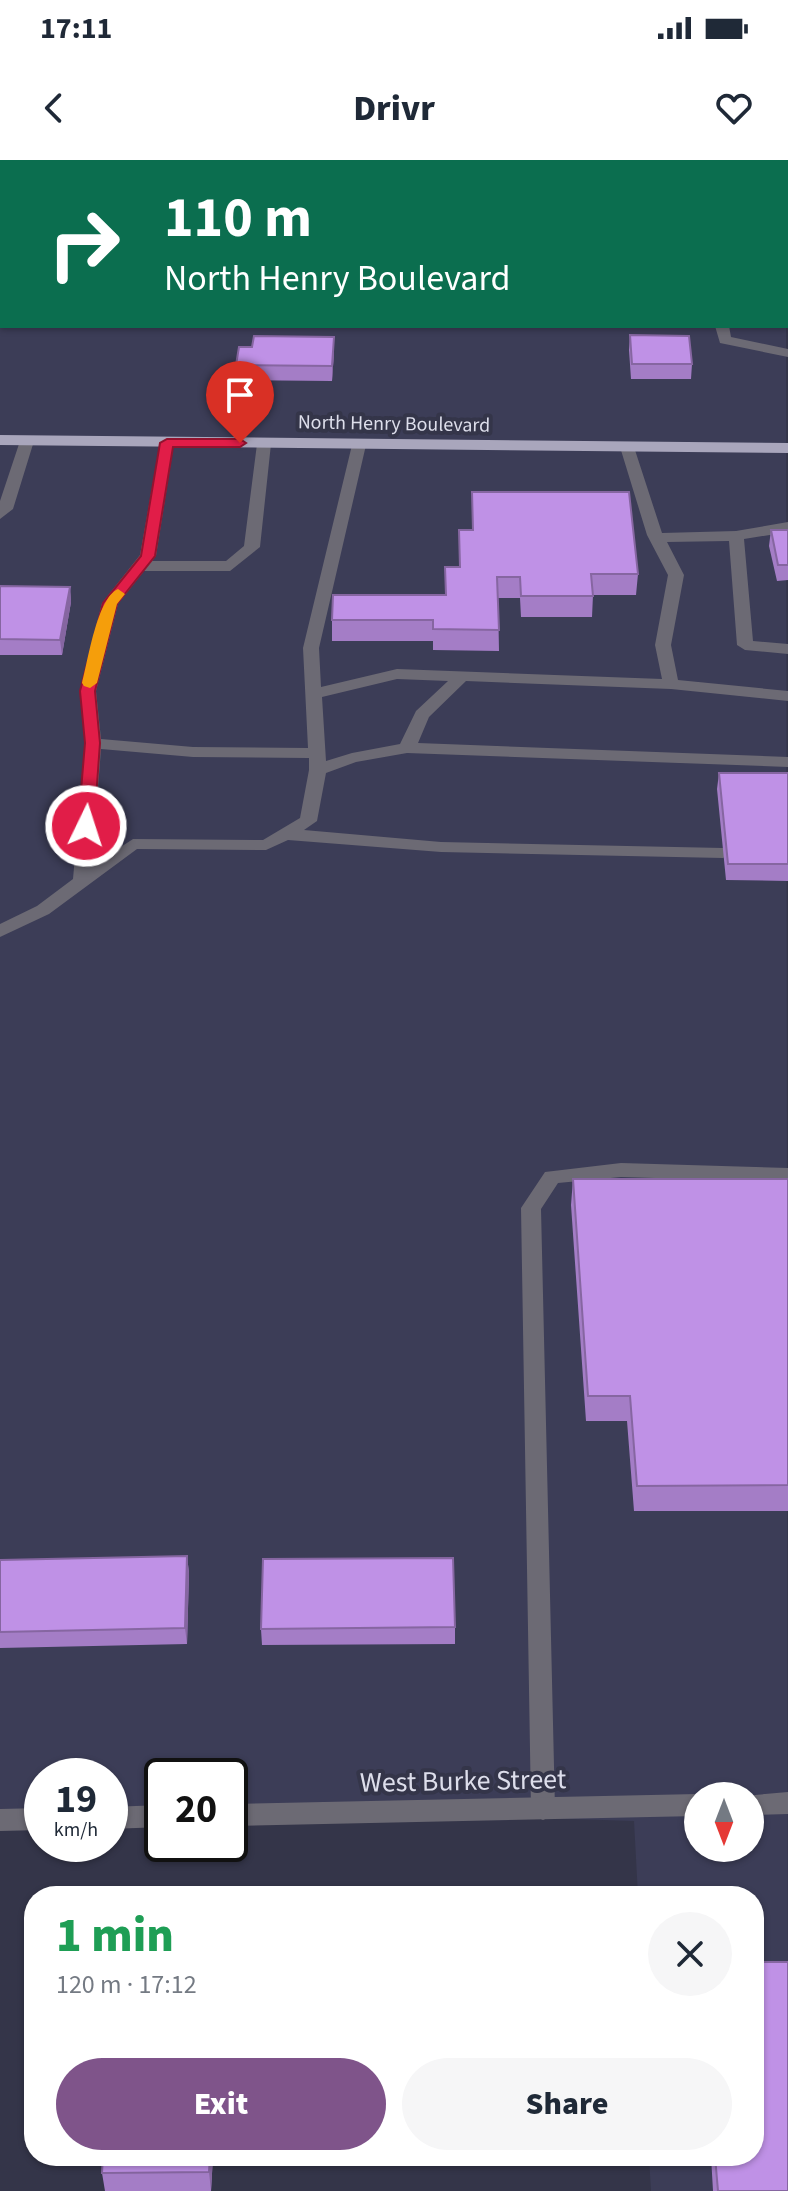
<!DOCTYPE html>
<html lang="en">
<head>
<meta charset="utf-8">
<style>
  body { margin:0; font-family:"Source Sans 3",sans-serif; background:#f6f6f7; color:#1f2937; height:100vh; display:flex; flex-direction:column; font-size:30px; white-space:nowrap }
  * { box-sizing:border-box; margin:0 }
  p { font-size:26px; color:#747a83 }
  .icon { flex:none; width:44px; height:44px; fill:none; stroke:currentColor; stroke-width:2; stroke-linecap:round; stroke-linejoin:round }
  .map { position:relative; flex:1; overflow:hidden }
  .sheet { position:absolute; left:24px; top:1726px; width:740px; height:280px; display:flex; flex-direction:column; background:#fff; border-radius:32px; box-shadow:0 2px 6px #0004 }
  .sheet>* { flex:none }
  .hud { position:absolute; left:0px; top:0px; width:788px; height:168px; box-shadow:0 2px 6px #0004; background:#0b6e4f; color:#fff; overflow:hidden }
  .needle { width:52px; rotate:180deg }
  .buttons { position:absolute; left:684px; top:1622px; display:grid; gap:16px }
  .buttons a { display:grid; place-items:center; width:80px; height:80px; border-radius:50%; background:#fff; box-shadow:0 2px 6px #0004; font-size:40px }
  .speed { position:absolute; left:24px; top:1598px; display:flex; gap:16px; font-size:40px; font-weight:700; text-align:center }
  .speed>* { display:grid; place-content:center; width:104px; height:104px; border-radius:50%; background:#fff; box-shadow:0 2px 6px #0004; line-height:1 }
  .speed small { font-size:20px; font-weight:400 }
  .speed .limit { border:4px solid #111; border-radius:12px; background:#fff; color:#111 }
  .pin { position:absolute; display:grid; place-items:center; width:68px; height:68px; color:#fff; margin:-82px -34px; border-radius:50% 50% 50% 0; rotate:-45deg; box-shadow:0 0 8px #0007 }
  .pin .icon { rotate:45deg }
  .me { position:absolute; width:88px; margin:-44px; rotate:4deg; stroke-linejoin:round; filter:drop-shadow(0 0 6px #0008) }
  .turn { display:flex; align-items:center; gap:28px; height:168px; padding:0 32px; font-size:36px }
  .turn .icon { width:104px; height:104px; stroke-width:2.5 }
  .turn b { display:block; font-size:56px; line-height:68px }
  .round { display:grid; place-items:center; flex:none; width:84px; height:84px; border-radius:42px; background:#f6f6f7 }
  .overview { display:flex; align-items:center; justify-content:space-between; height:136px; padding:0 32px }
  h1 { font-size:48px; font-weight:800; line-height:60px; color:#1e9e55 }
  .button { display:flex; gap:16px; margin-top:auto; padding:16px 32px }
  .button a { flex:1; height:92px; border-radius:48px; background:#7f548a; color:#fff; font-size:32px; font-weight:800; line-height:92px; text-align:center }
  .button a+a { background:#f6f6f7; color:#1f2937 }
  .status { display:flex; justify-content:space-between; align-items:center; height:56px; padding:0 40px; background:#fff; direction:ltr }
  .status svg { height:22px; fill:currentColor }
  header { display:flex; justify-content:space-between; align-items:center; height:104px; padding:0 32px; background:#fff; font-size:36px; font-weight:800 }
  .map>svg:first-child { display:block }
</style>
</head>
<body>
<div class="status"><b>17:11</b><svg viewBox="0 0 49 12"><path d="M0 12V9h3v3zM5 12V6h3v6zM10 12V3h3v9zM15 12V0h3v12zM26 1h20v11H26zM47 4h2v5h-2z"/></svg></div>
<header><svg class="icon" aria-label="back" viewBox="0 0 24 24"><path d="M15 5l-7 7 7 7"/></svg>Drivr<svg class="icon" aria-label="heart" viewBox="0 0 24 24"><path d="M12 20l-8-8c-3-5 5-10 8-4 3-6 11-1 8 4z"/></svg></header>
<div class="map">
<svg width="788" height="2031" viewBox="0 0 788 2031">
  <rect width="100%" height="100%" fill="#343549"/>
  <!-- built -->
  <path fill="#3c3d57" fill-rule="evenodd" d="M786,62L788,2031H651L649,1996H754V1736H638L634,1661L323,1651L230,1652V1616H162V1654L110,1655V1616H42V1656L0,1657V68L2,166H786ZM698,1636H750V1688H698Z"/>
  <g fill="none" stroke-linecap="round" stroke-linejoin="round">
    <!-- service -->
    <path fill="#6c6a74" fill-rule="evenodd" d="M0,39H2V47H0Z
      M715,166H729L731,177L788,189V197L720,183Z
      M27,277L34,281L13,349L0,359V341L20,281Z
      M167,279L174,283L156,396L152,401H226L244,386L257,284L264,280L271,284L260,387L230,411H144L118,444L96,531L101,579L193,587L308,588L303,488L352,285L359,281L366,285L319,488L321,527L397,509L662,519L655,485L668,415L647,375L620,287L627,283L634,287L662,373L736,371L788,362V372L744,379L753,481L788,484V494L745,490L737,485L729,381L667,382L684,415L671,485L678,520L788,531V541L671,529L466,521L429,557L418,583L788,597V607L407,593L356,602L326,613L317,661L304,670L441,682L723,688L732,693L723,698L441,692L288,680L266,690L137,689L49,754L0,777V764L37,746L73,719L85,583L80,531L102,443L140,395L160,283ZM397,519L448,521L416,551L400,584L352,593L326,601L322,537ZM101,589L193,597L309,598V610L300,658L263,680L133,679L92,706Z
      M621,1003L788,1008V1022L621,1017L558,1023L541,1049L555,1649L552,1656L543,1660L534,1656L531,1649L521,1048L545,1012Z"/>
    <!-- minor -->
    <path fill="#6c6a74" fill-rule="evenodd" d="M788,1632V1654L750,1655V1636H743Z
      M698,1634L702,1636H698V1656L230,1666V1644Z
      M162,1645V1667L110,1669V1647Z
      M42,1648V1670L0,1671V1649Z"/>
    <!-- trunk -->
    <path fill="#a9a6bc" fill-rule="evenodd" d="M0,275L788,283V293L0,285Z"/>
  </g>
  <!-- wall -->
  <path fill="#a47dc6" d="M630,175L692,204L691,219H631L629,190Z
    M252,187L334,192L332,221L237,220L236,205Z
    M472,332L638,414L636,435H593L592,457H521L520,438H498L499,491L433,490V481H332V460L445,435V407H459V370H472Z
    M771,370H788V420L777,421L769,386Z
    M0,426L70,427L71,442L62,495H0Z
    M719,613H788V721L726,720L717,629Z
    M573,1019H788V1351H634L627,1261H586L571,1045Z
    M187,1396L189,1413L187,1484L0,1488V1400Z
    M455,1467V1484L262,1485L261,1469Z
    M103,1996H213L211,2031H105L102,2013Z
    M711,1996H754L788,2031H713Z"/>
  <!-- shaded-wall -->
  <path fill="#8666a1" d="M334,177V192L332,221V206Z
    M70,427L71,442L62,495L60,480Z
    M187,1396L189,1413L187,1484L185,1468Z
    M210,1996H213L211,2031L209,2012Z"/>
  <!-- building -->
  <path fill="#bf91e6" stroke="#8666a1" stroke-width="2" d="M630,175L689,176L692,204H632Z
    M254,176L334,177L332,206L236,205L239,187H252Z
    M472,332H629L638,414H591L593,436H521L520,417H497L499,470L433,469V460H332L333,435H446L445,407H460L459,370H473Z
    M771,370H788V405H778Z
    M0,426L70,427L60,480L0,479Z
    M719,613H788V704H728Z
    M573,1019H788V1325L637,1326L630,1236H588Z
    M187,1396L185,1468L0,1472V1400Z
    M453,1398L455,1467L261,1469L263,1399Z
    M754,1802H788V2031H718L715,1996H754Z
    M103,1996H210L209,2012L102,2013Z"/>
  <!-- route -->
  <path fill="#e11d48" stroke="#92132f" stroke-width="2" d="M167,279H240L246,283L240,287H173L155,396L117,444L95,531L100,583L94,666L86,671L78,666L85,583L80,531L103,443L141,396L160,283Z"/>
  <!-- slow -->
  <path fill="#f59e0b" d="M118,429L125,434L117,444L97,523L90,528L84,526L82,523C88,501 97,438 118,429Z"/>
  <g text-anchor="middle" stroke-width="8" stroke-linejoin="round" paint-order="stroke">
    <!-- far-street labels -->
    <g font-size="20" fill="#dddeeb" stroke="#343549">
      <text transform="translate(394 263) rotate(1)" y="7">North Henry Boulevard</text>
    </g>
    <!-- near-street labels -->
    <g font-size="28" fill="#dddeeb" stroke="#343549">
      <text transform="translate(463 1620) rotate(-1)" y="10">West Burke Street</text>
    </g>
  </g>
</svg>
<div class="buttons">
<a><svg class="needle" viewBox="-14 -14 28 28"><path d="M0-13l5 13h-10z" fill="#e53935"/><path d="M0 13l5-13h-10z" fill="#747a83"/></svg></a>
</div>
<div class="speed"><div>19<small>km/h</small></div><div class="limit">20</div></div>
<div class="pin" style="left:240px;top:283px;background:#d93025"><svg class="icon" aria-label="arrive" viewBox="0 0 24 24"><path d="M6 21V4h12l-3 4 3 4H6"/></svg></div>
<svg class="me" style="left:86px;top:666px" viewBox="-20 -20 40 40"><circle r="17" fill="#e11d48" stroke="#fff" stroke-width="3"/><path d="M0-11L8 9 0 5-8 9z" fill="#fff"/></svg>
<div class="hud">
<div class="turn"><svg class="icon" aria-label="right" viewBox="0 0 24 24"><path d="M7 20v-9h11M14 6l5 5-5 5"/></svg><div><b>110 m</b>North Henry Boulevard</div></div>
</div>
<section class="sheet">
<div class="overview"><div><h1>1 min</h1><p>120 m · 17:12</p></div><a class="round"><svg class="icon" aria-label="close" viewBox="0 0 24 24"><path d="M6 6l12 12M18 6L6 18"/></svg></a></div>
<div class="button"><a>Exit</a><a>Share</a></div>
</section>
</div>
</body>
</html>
